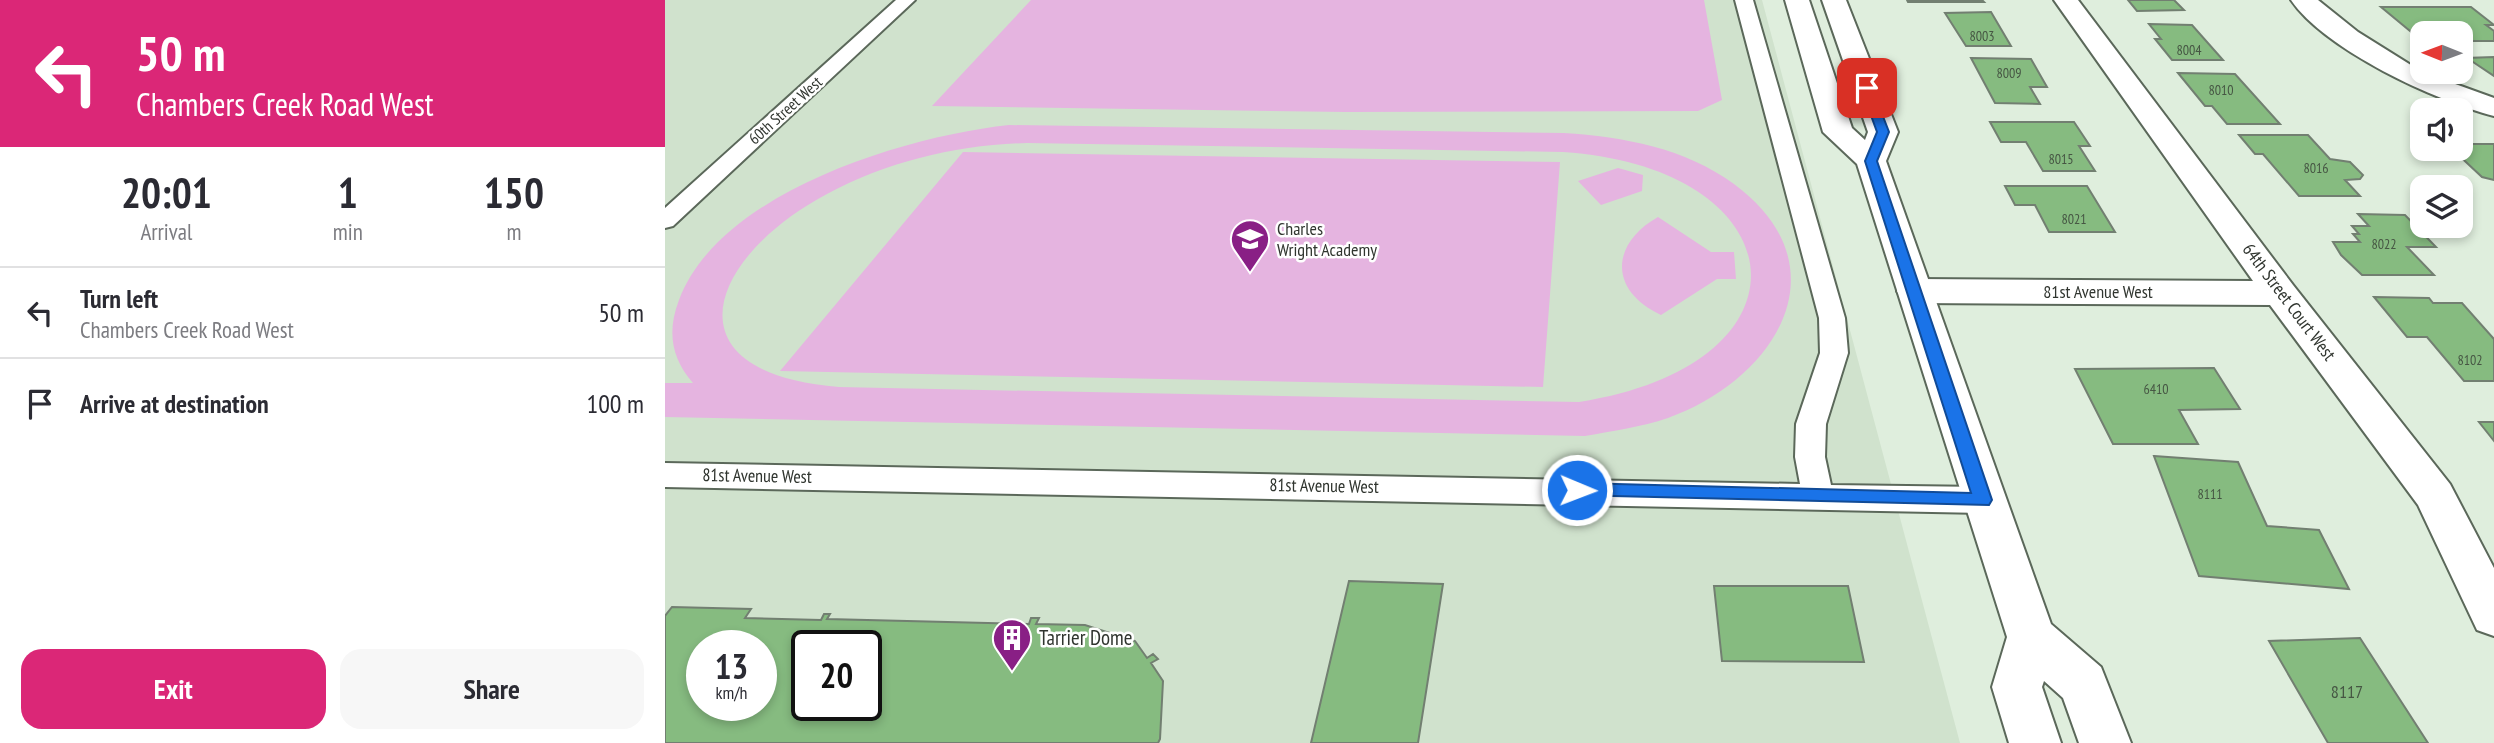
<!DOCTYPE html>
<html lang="en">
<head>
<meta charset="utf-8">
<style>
  body { margin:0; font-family:"PT Sans Narrow",sans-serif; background:#f7f7f7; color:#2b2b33; height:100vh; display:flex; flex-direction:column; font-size:26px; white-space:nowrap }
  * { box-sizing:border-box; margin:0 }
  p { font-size:23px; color:#7c7c81 }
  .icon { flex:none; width:38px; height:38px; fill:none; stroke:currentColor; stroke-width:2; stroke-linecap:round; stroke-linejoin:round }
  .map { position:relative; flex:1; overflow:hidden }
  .sheet { display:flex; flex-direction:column; background:#fff; width:665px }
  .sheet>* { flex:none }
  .banner { background:#db2777; color:#fff; overflow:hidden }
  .needle { width:46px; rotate:271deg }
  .tools { position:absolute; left:1745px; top:21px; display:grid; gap:14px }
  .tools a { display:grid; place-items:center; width:63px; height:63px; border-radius:14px; background:#fff; box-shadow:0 4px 10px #0003; font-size:35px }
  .speed { position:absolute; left:21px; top:630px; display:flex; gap:14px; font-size:35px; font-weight:700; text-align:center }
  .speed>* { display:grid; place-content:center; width:91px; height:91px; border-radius:50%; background:#fff; box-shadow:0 4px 10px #0003; line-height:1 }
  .speed small { font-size:18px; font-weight:400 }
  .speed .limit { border:4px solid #111; border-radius:10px; background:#fff; color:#111 }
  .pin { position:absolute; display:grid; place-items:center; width:60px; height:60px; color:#fff; margin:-30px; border-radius:14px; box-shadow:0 4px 10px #0006 }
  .me { position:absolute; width:77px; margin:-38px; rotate:91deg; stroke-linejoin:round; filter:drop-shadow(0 0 5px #0008) }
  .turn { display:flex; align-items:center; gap:24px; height:147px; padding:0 21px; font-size:32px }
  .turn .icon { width:91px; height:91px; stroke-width:2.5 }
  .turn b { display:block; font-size:49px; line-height:60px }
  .eta { display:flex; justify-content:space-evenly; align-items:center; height:119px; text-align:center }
  .eta b { font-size:42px; font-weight:700; line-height:49px }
  .button { display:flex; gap:14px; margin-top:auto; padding:14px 21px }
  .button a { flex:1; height:80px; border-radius:21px; background:#db2777; color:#fff; font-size:28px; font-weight:700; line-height:80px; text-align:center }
  .button a+a { background:#f7f7f7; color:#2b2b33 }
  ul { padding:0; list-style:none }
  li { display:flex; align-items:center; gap:21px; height:91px; padding:0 21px; border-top:2px solid #e1e1e2 }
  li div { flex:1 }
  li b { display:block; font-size:26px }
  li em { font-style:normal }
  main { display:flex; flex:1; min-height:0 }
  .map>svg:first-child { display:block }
</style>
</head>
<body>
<main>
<section class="sheet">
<div class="banner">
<div class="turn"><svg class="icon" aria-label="left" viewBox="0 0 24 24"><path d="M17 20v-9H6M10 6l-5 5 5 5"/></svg><div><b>50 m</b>Chambers Creek Road West</div></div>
</div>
<div class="eta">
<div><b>20:01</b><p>Arrival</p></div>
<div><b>1</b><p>min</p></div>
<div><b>150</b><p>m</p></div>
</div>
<ul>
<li><svg class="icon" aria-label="left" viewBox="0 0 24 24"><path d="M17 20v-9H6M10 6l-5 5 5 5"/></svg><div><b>Turn left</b><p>Chambers Creek Road West</p></div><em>50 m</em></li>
<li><svg class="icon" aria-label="arrive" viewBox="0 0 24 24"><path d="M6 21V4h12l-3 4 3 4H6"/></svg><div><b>Arrive at destination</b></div><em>100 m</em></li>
</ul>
<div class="button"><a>Exit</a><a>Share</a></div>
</section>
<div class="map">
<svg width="1829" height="743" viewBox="0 0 1829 743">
  <rect width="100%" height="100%" fill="#dfeedd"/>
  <!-- built -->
  <path fill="#d0e2cd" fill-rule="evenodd" d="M0,0H1097L1295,743H0ZM37,646H96V705H37ZM142,646H201V705H142Z"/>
  <!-- green -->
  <path fill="#e5b4e0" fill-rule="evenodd" d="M366,0H1039L1057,100L1033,111L681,112L267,106Z
    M344,125L899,133C959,137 1020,148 1069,184C1182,268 1109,380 1003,418C976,427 948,431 920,436L0,417V383H28C6,358 2,331 14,300C54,192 241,136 344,125ZM362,143L898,152C1134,168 1157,364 914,402L174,387C0,373 42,258 162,194C224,161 292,145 362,143Z
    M298,152L895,162L878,387L115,371Z
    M953,168L978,175L977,191L936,205L913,181Z
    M993,217L1046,252H1069L1071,279H1052L996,315C944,291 945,244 993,217Z"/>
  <!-- building -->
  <path fill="#86bb80" stroke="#727f71" stroke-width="2" fill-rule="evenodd" d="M1242,0H1317L1319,2H1243Z
    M1463,0H1509L1519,10L1472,11Z
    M1716,7H1806L1829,25H1821L1829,31V41H1796V33H1757L1756,40Z
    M1326,12L1346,46H1301L1280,13Z
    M1484,24L1527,25L1558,60H1507L1490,39H1496Z
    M1829,57V76L1802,58Z
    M1306,58L1366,59L1382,87H1365L1375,104L1330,103Z
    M1513,73L1570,74L1615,124H1562L1547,106H1540Z
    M1325,122H1409L1425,146H1414L1430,171H1378L1361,142H1336Z
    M1574,135H1643L1665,159L1685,162L1698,175L1695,179L1680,180L1695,196H1634L1598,154H1590Z
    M1796,144H1829V180L1817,177L1787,149H1796Z
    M1340,186H1422L1450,232H1384L1370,205H1350Z
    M1693,214L1740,215L1771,247H1742L1769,275H1697L1676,255L1668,242H1695L1688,234H1694L1687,226H1704Z
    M1709,297L1764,298L1768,303H1797L1829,339V381H1799L1762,337H1742Z
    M1549,368L1575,409L1514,410L1533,444H1448L1410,369Z
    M1814,422H1829V441Z
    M1489,456L1573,462L1602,526L1654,530L1684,589L1534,576Z
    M684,581L778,584L753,743H646Z
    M1049,586H1183L1199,662L1057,661Z
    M7,607L86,609L80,618L156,620L159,614H165L162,619L364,624L366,618H374L371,624L420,625L470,641L482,658L488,654L493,659L486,663L498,681L495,739L493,743H0V616ZM37,646H96V705H37ZM142,646H201V705H142Z
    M1695,638L1763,743H1663L1604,641Z"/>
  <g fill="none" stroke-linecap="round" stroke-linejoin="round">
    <!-- lane casing -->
    <g stroke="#5b685a" stroke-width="4">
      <path id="lane" d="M231,0H250L8,226L0,228V208Z
        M1070,0H1088L1180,318L1183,353L1161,424L1160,457L1166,485L1318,487L1329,491L1334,500L1329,509L1318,513L0,487V463L1135,484L1130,457L1131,424L1155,353L1154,318Z"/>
    </g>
    <!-- street casing -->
    <g stroke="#5b685a" stroke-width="4">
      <path id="street" d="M1389,0H1413L1628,285L1785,484L1829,568V636L1812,630L1753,505L1605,305L1250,303L1237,299L1232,291L1237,283L1250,279L1588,281Z
        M1626,0H1653L1693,32L1757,72L1829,98V116C1771,101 1660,50 1626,0Z"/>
    </g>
    <!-- secondary casing -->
    <g stroke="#5b685a" stroke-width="4">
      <path id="secondary" d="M1120,0H1144L1187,128L1200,140L1203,132L1157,0H1181L1233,132L1221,161L1386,624L1436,667L1466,743H1414L1398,698L1379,681L1377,687L1396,743H1344L1327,687L1342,637L1192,164L1158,132Z"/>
    </g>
    <!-- lane -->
    <use href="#lane" fill="#fff" fill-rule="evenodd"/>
    <!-- street -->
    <use href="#street" fill="#fff" fill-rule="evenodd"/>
    <!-- secondary -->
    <use href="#secondary" fill="#fff" fill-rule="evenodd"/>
  </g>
  <!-- route -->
  <path fill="#1a73e8" stroke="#114b97" stroke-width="2" d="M1202,84L1207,88L1224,132L1212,161L1327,500L1324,505L906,495L903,490L906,485L912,483L1306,493L1200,161L1212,132L1196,88Z"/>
  <!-- icons -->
  <defs>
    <g id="school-pin" transform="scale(2.0125)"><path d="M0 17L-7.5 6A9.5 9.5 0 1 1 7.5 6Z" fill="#891f85" stroke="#fff"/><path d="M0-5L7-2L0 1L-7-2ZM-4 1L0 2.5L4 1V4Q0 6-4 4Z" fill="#fff"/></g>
    <g id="building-pin" transform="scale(2.0125)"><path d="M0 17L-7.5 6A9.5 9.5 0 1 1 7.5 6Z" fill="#891f85" stroke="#fff"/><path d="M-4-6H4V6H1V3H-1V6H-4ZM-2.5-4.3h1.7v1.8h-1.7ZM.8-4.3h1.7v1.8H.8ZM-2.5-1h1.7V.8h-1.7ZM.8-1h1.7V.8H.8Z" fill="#fff"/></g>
  </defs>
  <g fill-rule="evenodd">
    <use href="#school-pin" x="585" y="239"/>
    <use href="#building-pin" x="347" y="638"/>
  </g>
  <g text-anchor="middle" stroke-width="5" stroke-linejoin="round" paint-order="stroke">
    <!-- number labels -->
    <g font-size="14" fill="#465643">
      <text x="1317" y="41">8003</text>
      <text x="1524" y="55">8004</text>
      <text x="1344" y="78">8009</text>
      <text x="1556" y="95">8010</text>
      <text x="1396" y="164">8015</text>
      <text x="1651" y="173">8016</text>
      <text x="1409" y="224">8021</text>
      <text x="1719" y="249">8022</text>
      <text x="1805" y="365">8102</text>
      <text x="1491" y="394">6410</text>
      <text x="1545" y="499">8111</text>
    </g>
    <!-- far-street labels -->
    <g font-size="16" fill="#30352f" stroke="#fff">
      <text transform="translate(120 110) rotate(-42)" y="6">60th Street West</text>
    </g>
    <!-- poi labels -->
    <g font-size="18" fill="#30352f" stroke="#fff" text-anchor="start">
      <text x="612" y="235">Charles<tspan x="612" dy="21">Wright Academy</tspan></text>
    </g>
    <!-- street labels -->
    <g font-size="18" fill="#30352f" stroke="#fff">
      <text x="1433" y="298">81st Avenue West</text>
      <text transform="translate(1624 302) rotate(53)" y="6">64th Street Court West</text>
      <text transform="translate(92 476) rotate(1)" y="6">81st Avenue West</text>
      <text transform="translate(659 486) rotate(1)" y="6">81st Avenue West</text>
    </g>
    <!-- near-number labels -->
    <g font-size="18" fill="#465643">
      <text x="1682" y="698">8117</text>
    </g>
    <!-- near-poi labels -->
    <g font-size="21" fill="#30352f" stroke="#fff" text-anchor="start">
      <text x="374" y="645">Tarrier Dome</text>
    </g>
  </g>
</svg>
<div class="tools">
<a><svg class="needle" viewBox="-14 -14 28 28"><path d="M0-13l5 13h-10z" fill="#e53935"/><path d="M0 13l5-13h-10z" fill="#7c7c81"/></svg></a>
<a><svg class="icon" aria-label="sound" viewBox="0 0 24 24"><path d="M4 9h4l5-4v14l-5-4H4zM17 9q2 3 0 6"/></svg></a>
<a><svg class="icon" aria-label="layers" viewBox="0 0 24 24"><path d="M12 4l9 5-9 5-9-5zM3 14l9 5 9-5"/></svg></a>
</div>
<div class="speed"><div>13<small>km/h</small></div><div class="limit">20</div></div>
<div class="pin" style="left:1202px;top:88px;background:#d93025"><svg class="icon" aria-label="arrive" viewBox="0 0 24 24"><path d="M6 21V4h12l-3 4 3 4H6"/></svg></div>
<svg class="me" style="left:912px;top:490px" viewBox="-20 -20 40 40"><circle r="17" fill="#1a73e8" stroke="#fff" stroke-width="3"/><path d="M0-11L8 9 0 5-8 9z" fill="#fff"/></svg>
</div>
</main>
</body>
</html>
